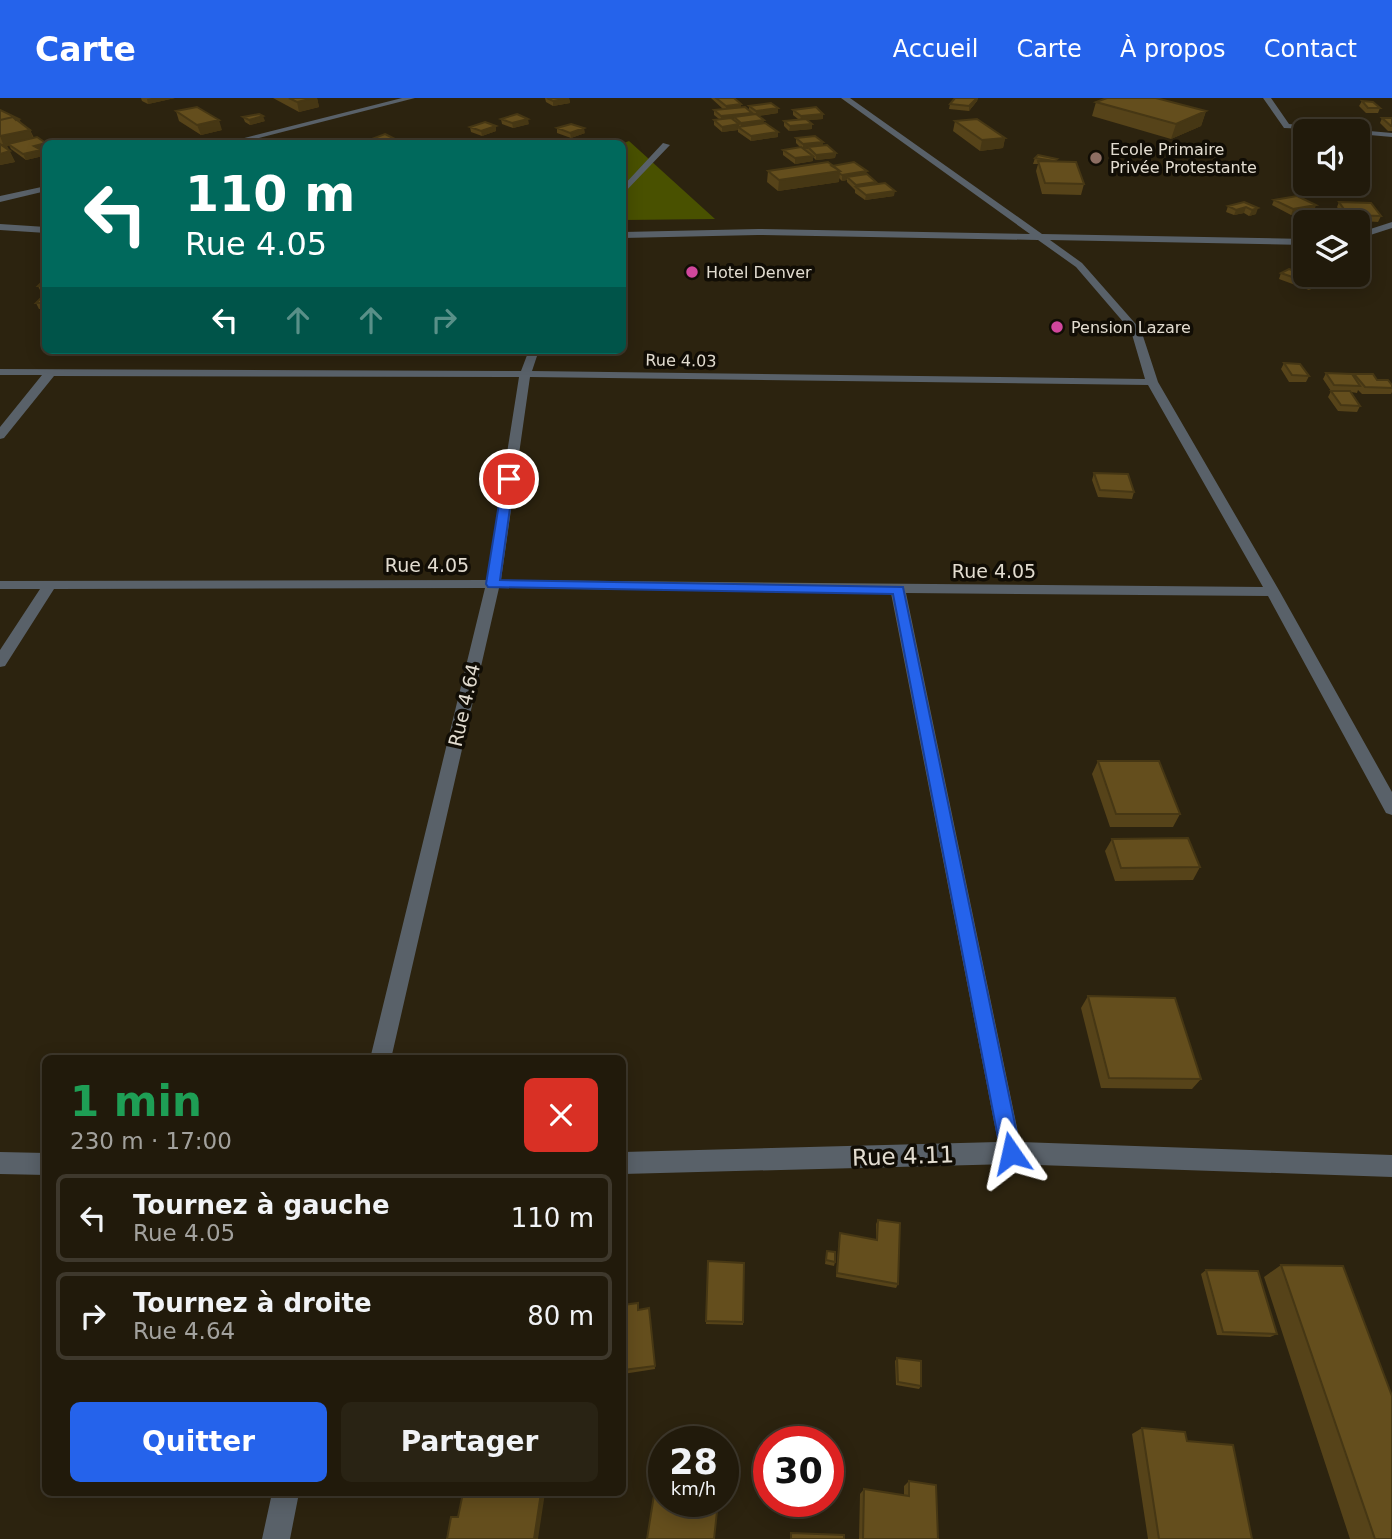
<!DOCTYPE html>
<html lang="fr">
<head>
<meta charset="utf-8">
<style>
  body { margin:0; font-family:"DejaVu Sans",sans-serif; background:#292314; color:#f1f3f6; height:100vh; display:flex; flex-direction:column; font-size:26px; white-space:nowrap }
  * { box-sizing:border-box; margin:0 }
  p { font-size:23px; color:#a2a19d }
  .icon { flex:none; width:38px; height:38px; fill:none; stroke:currentColor; stroke-width:2; stroke-linecap:round; stroke-linejoin:round }
  .map { position:relative; flex:1; overflow:hidden }
  .sheet { position:absolute; left:42px; top:957px; width:584px; height:441px; display:flex; flex-direction:column; background:#211a0b; border-radius:10px; box-shadow:0 4px 18px #0003,0 0 0 2px #3e382c }
  .sheet>* { flex:none }
  .banner { position:absolute; left:42px; top:42px; width:584px; height:214px; border-radius:10px; box-shadow:0 4px 18px #0003,0 0 0 2px #3e382c; background:#00695c; color:#fff; overflow:hidden }
  .buttons { position:absolute; left:1293px; top:21px; display:grid; gap:14px }
  .buttons a { display:grid; place-items:center; width:77px; height:77px; border-radius:10px; background:#211a0b; box-shadow:0 4px 18px #0003,0 0 0 2px #3e382c; font-size:35px }
  .speed { position:absolute; left:648px; top:1328px; display:flex; gap:14px; font-size:35px; font-weight:700; text-align:center }
  .speed>* { display:grid; place-content:center; width:91px; height:91px; border-radius:50%; background:#211a0b; box-shadow:0 4px 18px #0003,0 0 0 2px #3e382c; line-height:1 }
  .speed small { font-size:18px; font-weight:400 }
  .speed .limit { border:10px solid #d22; background:#fff; color:#111 }
  .pin { position:absolute; display:grid; place-items:center; width:60px; height:60px; color:#fff; margin:-30px; border:4px solid #fff; border-radius:50%; box-shadow:0 2px 7px #0007 }
  .me { position:absolute; width:77px; margin:-38px; rotate:349deg; stroke-linejoin:round; filter:drop-shadow(0 0 5px #0008) }
  .turn { display:flex; align-items:center; gap:24px; height:147px; padding:0 28px; font-size:32px }
  .turn .icon { width:91px; height:91px; stroke-width:2.5 }
  .turn b { display:block; font-size:49px; line-height:60px }
  .lanes { display:flex; align-items:center; height:66px; padding:0 28px; background:#0003; justify-content:center; gap:35px; direction:ltr }
  .lanes .off { opacity:.35 }
  .round { display:grid; place-items:center; flex:none; width:74px; height:74px; border-radius:10px; background:#292314 }
  .summary { display:flex; align-items:center; justify-content:space-between; height:119px; padding:0 28px }
  h1 { font-size:42px; font-weight:800; line-height:52px; color:#1e9e55 }
  .cta { display:flex; gap:14px; margin-top:auto; padding:14px 28px }
  .cta a { flex:1; height:80px; border-radius:10px; background:#2563eb; color:#fff; font-size:28px; font-weight:800; line-height:80px; text-align:center }
  .cta a+a { background:#292314; color:#f1f3f6 }
  ul { padding:0; list-style:none }
  li { display:flex; align-items:center; gap:21px; height:88px; margin:0 14px 10px; padding:0 14px; border:4px solid #3e382c; border-radius:10px }
  li div { flex:1 }
  li b { display:block; font-size:26px }
  li em { font-style:normal }
  header { display:flex; align-items:center; gap:42px; box-sizing:border-box; height:98px; padding:0 35px; background:#2563eb; color:#fff }
  header strong { font-size:33px }
  nav { display:flex; gap:38px; margin-inline-start:auto; font-size:24px }
  .map>svg:first-child { display:block }
</style>
</head>
<body>
<header>
<strong>Carte</strong>
<nav><a>Accueil</a><a>Carte</a><a>À propos</a><a>Contact</a></nav>
</header>
<div class="map">
<svg width="1392" height="1441" viewBox="0 0 1392 1441">
  <rect width="100%" height="100%" fill="#2c230f"/>
  <!-- green -->
  <path fill="#495100" d="M629,43L715,121L623,122V46H621Z"/>
  <g fill="none" stroke-linecap="round" stroke-linejoin="round">
    <!-- minor -->
    <path fill="#596169" fill-rule="evenodd" d="M402,0H415L236,46H221Z
      M841,0H850L1042,136L1306,141V147L1050,142L1082,165L1141,232L1158,284L1280,494L1392,694V717L1386,715L1268,498L906,495L1020,1044L1392,1057V1079L1011,1066L623,1076V1054L998,1044L891,495L499,490L391,961H370L485,490L54,491L5,568L0,569V552L40,491H0V483L487,482L519,279L54,278L4,340L0,341V329L42,277H0V271L521,273L529,252H539L532,273L1145,281L1131,233L1076,169L1038,142L758,137L623,140V134L758,131L1030,136ZM530,279L1148,287L1263,489L501,482Z
      M1263,0H1271L1289,26L1353,33L1284,30Z
      M1358,32L1392,35V39L1358,36V33H1355Z
      M663,45L670,47L623,96V88Z
      M46,88V93L0,104V98Z
      M1392,124V130L1358,141V135Z
      M0,126L46,129V135L0,132Z
      M0,1054L46,1055V1077L0,1076Z
      M272,1395H299L290,1441H262Z"/>
  </g>
  <!-- wall -->
  <path fill="#564319" d="M141,0H175L148,6L142,3Z
    M273,0H317L319,9L299,14Z
    M545,0H569L570,5L553,8L546,4Z
    M711,0H734L741,6V9L749,12V8L778,15L758,18L764,22L763,25L778,34V39L751,43L738,34V32L722,34L714,27V22L719,21L714,17V12L723,11Z
    M955,0H978L977,3L969,13L949,11L950,6Z
    M1362,3L1380,10L1378,15H1366L1359,8Z
    M1096,4L1206,13L1201,28L1171,41L1092,18Z
    M0,12L19,21L21,25L30,32L34,40L46,46V51L40,52L43,58L26,62L11,51L9,47L7,48L15,64L0,67Z
    M793,12L823,21L808,22L812,26V31L789,33L784,28V23L798,21L793,17Z
    M176,13L222,32L201,37L179,23Z
    M243,19L265,23L250,27L245,24Z
    M1382,20H1392V33H1388L1380,25Z
    M501,21L529,26L513,30L502,26Z
    M955,23L1005,40L1003,50L980,53L953,33Z
    M470,29L496,33L482,38L471,34Z
    M557,30L585,35L571,40L557,35Z
    M796,40L823,48L836,55L835,60L816,62L813,59V63L795,66L783,57V52L800,49L796,45Z
    M1035,60L1057,61L1056,63L1084,86L1081,97L1042,96L1036,73L1038,66H1033Z
    M832,68L866,76L876,86L894,98L865,102L855,95V92L847,84V82L842,83L839,80V84L778,93L767,84L768,73Z
    M1274,102L1314,113L1291,117L1272,107Z
    M1244,104L1256,116L1249,118L1244,115L1234,117L1226,114L1228,108Z
    M1339,104L1381,118L1378,124L1346,122L1337,109Z
    M1281,175L1323,185L1309,192L1279,181Z
    M46,180V194H41L38,188Z
    M46,195V211H39L36,205Z
    M1284,265L1309,278L1306,284H1289L1281,271Z
    M1326,275L1353,278L1354,276L1377,282L1392,290V294L1391,296H1362L1358,292L1357,295L1351,294L1360,308L1357,314L1338,313L1328,299L1331,293L1323,281Z
    M1094,375L1134,394L1132,401L1098,399L1092,382Z
    M1098,663L1180,716L1173,729H1110L1092,676Z
    M1112,741L1200,769L1193,782L1115,783L1105,753Z
    M1088,898L1201,981L1192,991L1101,990L1081,910Z
    M878,1122L898,1186L896,1190L836,1179L839,1139L840,1135L876,1142V1126Z
    M827,1153L835,1164L834,1168L825,1166Z
    M708,1163L743,1224V1227L706,1226Z
    M1281,1167L1392,1441H1350L1264,1179Z
    M1206,1172L1277,1236L1270,1239L1217,1237L1201,1176Z
    M623,1207L639,1212L649,1210L655,1271L623,1276Z
    M897,1260L921,1288L919,1291L896,1287L895,1263Z
    M1142,1330L1252,1441H1148L1132,1336Z
    M909,1383L938,1441H859L860,1396L864,1391L904,1398V1388Z"/>
  <!-- shaded-wall -->
  <path fill="#463714" d="M152,0H175L148,6L147,1Z
    M314,0H317L319,9L299,14L297,4Z
    M569,0L570,5L553,8V3Z
    M977,0H978L977,3L969,13V8Z
    M741,6V11L726,13V8Z
    M778,10V15L756,18V13Z
    M1206,13L1201,28L1171,41L1176,26Z
    M752,15V20L734,19V22L721,23V18Z
    M823,16V21L800,23L801,18Z
    M263,18L265,23L250,27L249,22Z
    M528,21L529,26L513,30L512,25Z
    M219,22L222,32L201,37L197,27Z
    M764,22L763,27L741,30V25Z
    M739,26V30L738,29V32L722,34V29Z
    M812,26V31L789,33L790,28Z
    M496,28V33L482,38L481,33Z
    M584,30L585,35L571,40L570,35Z
    M30,32L34,42L7,48L15,64L0,67V47L3,46L0,38Z
    M778,34V39L751,43V38Z
    M1005,40L1003,50L980,53L982,42Z
    M823,44V49H808V51H803V46Z
    M46,45V51L36,53L34,48Z
    M41,52L43,58L26,62L23,56Z
    M836,55L835,60L816,62V57Z
    M813,58V63L795,66V60Z
    M840,73L839,84L778,93L779,82Z
    M867,73L866,79H847V82L842,83V77Z
    M876,84L875,90L856,89V87Z
    M895,93L894,98L865,102L866,97Z
    M1316,107L1314,113L1291,117L1293,111Z
    M1246,109L1244,115L1234,117L1236,112Z
    M1258,110L1256,116L1249,118L1252,112Z
    M1326,179L1323,185L1309,192L1312,186Z
    M541,1395H545L538,1441H534Z"/>
  <!-- building -->
  <path fill="#644e1d" stroke="#463714" stroke-width="2" d="M289,0H314L297,4Z
    M547,0H568L553,3Z
    M716,0H734L741,6L726,8Z
    M955,0H977L969,8L950,6Z
    M1107,0H1156L1206,13L1176,26L1096,4Z
    M1362,3L1373,4L1380,10H1368Z
    M771,5L778,10L756,13L749,8Z
    M197,9L219,22L197,27L176,13Z
    M745,9L752,15L721,18L714,12Z
    M816,9L823,16L801,18L793,12Z
    M0,12L19,21L16,22L13,19L0,22Z
    M259,16L263,18L249,22L243,19Z
    M517,16L528,21L512,25L501,21Z
    M756,16L764,22L741,25L734,19Z
    M13,19L30,32L0,38V22Z
    M731,20L739,26L722,29L714,22Z
    M1382,20H1392V28H1391Z
    M806,21L812,26L790,28L784,23Z
    M977,21L1005,40L982,42L955,23Z
    M485,24L496,28L481,33L470,29Z
    M765,25L778,34L751,38L738,29Z
    M571,26L584,30L570,35L557,30Z
    M385,36L397,42L384,46H375L369,42Z
    M815,38L823,44L803,46L796,40Z
    M37,39L46,45L34,48L41,52L23,56L8,46Z
    M363,43L367,46H351Z
    M0,46L10,53L0,56Z
    M827,47L836,55L816,57L808,49Z
    M801,49L813,58L795,60L783,52Z
    M1038,57L1057,61L1054,63L1035,60Z
    M1038,63L1076,64L1084,86L1045,85Z
    M828,64L840,73L779,82L768,73Z
    M854,64L867,73L842,77L839,75L840,73L832,68Z
    M867,76L876,84L856,87L847,79Z
    M885,85L895,93L866,97L856,89Z
    M1297,98L1316,107L1293,111L1274,102Z
    M1244,104L1258,110L1252,112L1246,109L1236,112L1228,108Z
    M1339,104L1371,105L1381,118L1348,117Z
    M1289,171L1299,175L1305,172L1306,177H1319L1326,179L1312,186L1281,175Z
    M46,180V188H38Z
    M46,195V205H36Z
    M1284,265L1300,266L1309,278L1292,277Z
    M1326,275L1352,276L1360,288L1334,287Z
    M1354,276H1373L1377,282H1388L1392,287V290L1365,289Z
    M1331,293H1350L1360,308L1341,307Z
    M1094,375L1128,376L1134,394L1100,392Z
    M1098,663H1159L1180,716H1116Z
    M1188,740L1200,769L1121,770L1112,741Z
    M1088,898L1175,900L1201,981L1109,980Z
    M878,1122L900,1125L898,1186L837,1175L840,1135L877,1142Z
    M827,1153L835,1154V1164L826,1162Z
    M708,1163L744,1165L743,1224L706,1223Z
    M1281,1167L1343,1168L1392,1298V1441H1375Z
    M1206,1172L1258,1173L1277,1236L1223,1234Z
    M638,1205V1212L649,1210L655,1268L623,1272V1207Z
    M897,1260L921,1263V1288L898,1284Z
    M1142,1330L1185,1334L1187,1343L1233,1347L1252,1441H1159Z
    M658,1372L663,1373V1404H718L714,1441H647Z
    M909,1383L936,1387L938,1441H863L864,1391L909,1398Z
    M463,1395H541L534,1441H447L451,1419H458Z
    M791,1435L844,1437V1441H791Z"/>
  <!-- route -->
  <path fill="#2563eb" stroke="#184099" stroke-width="2" d="M509,378L514,381L500,482L903,489L1021,1055L1018,1062L1011,1064L1004,1062L1001,1055L893,496L488,489L486,486L503,381Z"/>
  <!-- markers -->
  <circle fill="#8d6e63" stroke="#110d05" stroke-width="2.5" cx="1096" cy="60" r="7"/>
  <g fill="#d1479c" stroke="#110d05" stroke-width="2.5">
    <circle cx="692" cy="174" r="7"/>
    <circle cx="1057" cy="229" r="7"/>
  </g>
  <g text-anchor="middle" stroke-width="7" stroke-linejoin="round" paint-order="stroke">
    <!-- far-poi labels -->
    <g font-size="16" fill="#e2dcd0" stroke="#110d05" text-anchor="start">
      <text x="1110" y="57">Ecole Primaire<tspan x="1110" dy="18">Privée Protestante</tspan></text>
      <text x="706" y="180">Hotel Denver</text>
      <text x="1071" y="235">Pension Lazare</text>
    </g>
    <!-- far-street labels -->
    <g font-size="16" fill="#e2dcd0" stroke="#110d05">
      <text transform="translate(681 262) rotate(1)" y="6">Rue 4.03</text>
    </g>
    <!-- street labels -->
    <g font-size="19" fill="#e2dcd0" stroke="#110d05">
      <text x="427" y="474">Rue 4.05</text>
      <text x="994" y="480">Rue 4.05</text>
      <text transform="translate(464 607) rotate(-77)" y="7">Rue 4.64</text>
    </g>
    <!-- near-street labels -->
    <g font-size="23" fill="#e2dcd0" stroke="#110d05">
      <text transform="translate(903 1058) rotate(-2)" y="8">Rue 4.11</text>
    </g>
  </g>
</svg>
<div class="buttons">
<a><svg class="icon" aria-label="sound" viewBox="0 0 24 24"><path d="M4 9h4l5-4v14l-5-4H4zM17 9q2 3 0 6"/></svg></a>
<a><svg class="icon" aria-label="layers" viewBox="0 0 24 24"><path d="M12 4l9 5-9 5-9-5zM3 14l9 5 9-5"/></svg></a>
</div>
<div class="speed"><div>28<small>km/h</small></div><div class="limit">30</div></div>
<div class="pin" style="left:509px;top:381px;background:#d93025"><svg class="icon" aria-label="arrive" viewBox="0 0 24 24"><path d="M6 21V4h12l-3 4 3 4H6"/></svg></div>
<svg class="me" style="left:1011px;top:1055px" viewBox="-20 -20 40 40"><path d="M0-17L14 15 0 8-14 15z" fill="#2563eb" stroke="#fff" stroke-width="4"/></svg>
<div class="banner">
<div class="turn"><svg class="icon" aria-label="left" viewBox="0 0 24 24"><path d="M17 20v-9H6M10 6l-5 5 5 5"/></svg><div><b>110 m</b>Rue 4.05</div></div>
<div class="lanes"><svg class="icon" aria-label="left" viewBox="0 0 24 24"><path d="M17 20v-9H6M10 6l-5 5 5 5"/></svg><svg class="icon off" aria-label="ahead" viewBox="0 0 24 24"><path d="M12 20V5M6 11l6-6 6 6"/></svg><svg class="icon off" aria-label="ahead" viewBox="0 0 24 24"><path d="M12 20V5M6 11l6-6 6 6"/></svg><svg class="icon off" aria-label="right" viewBox="0 0 24 24"><path d="M7 20v-9h11M14 6l5 5-5 5"/></svg></div>
</div>
<section class="sheet">
<div class="summary"><div><h1>1 min</h1><p>230 m · 17:00</p></div><a class="round" style="background:#d93025;color:#fff"><svg class="icon" aria-label="close" viewBox="0 0 24 24"><path d="M6 6l12 12M18 6L6 18"/></svg></a></div>
<ul>
<li><svg class="icon" aria-label="left" viewBox="0 0 24 24"><path d="M17 20v-9H6M10 6l-5 5 5 5"/></svg><div><b>Tournez à gauche</b><p>Rue 4.05</p></div><em>110 m</em></li>
<li><svg class="icon" aria-label="right" viewBox="0 0 24 24"><path d="M7 20v-9h11M14 6l5 5-5 5"/></svg><div><b>Tournez à droite</b><p>Rue 4.64</p></div><em>80 m</em></li>
</ul>
<div class="cta"><a>Quitter</a><a>Partager</a></div>
</section>
</div>
</body>
</html>
